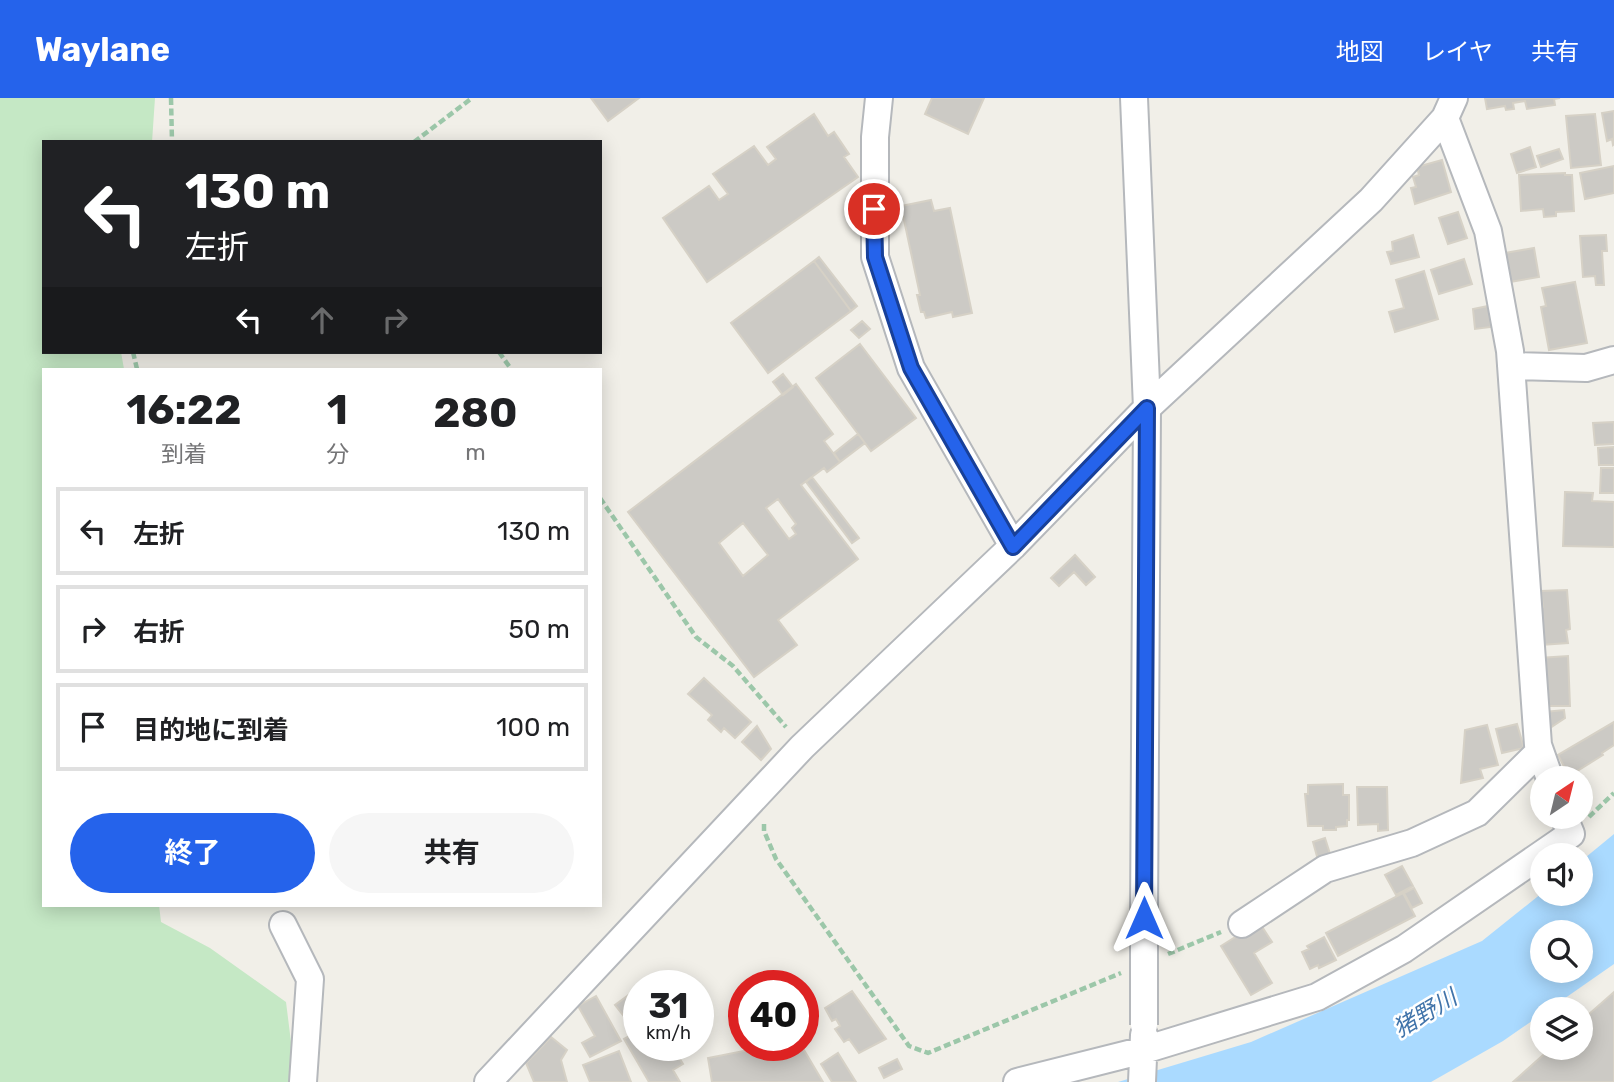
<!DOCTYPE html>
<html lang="ja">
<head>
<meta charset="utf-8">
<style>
  body { margin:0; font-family:Rubik,"Noto Sans JP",sans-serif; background:#f6f6f6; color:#202124; height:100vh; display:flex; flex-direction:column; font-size:26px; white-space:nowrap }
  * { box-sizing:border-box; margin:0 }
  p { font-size:23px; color:#757577 }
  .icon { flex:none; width:38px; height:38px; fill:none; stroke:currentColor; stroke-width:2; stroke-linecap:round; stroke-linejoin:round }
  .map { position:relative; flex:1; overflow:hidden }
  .panel { position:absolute; left:42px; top:270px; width:560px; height:539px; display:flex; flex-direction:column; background:#fff; border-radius:0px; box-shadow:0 4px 18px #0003 }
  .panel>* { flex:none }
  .banner { position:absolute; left:42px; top:42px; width:560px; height:214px; border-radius:0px; box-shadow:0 4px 18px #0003; background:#202124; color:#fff; overflow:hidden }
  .needle { width:46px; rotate:35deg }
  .fabs { position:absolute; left:1530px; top:668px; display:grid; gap:14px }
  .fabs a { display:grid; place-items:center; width:63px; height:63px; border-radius:50%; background:#fff; box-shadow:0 4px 18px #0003; font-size:35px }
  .speed { position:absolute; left:623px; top:872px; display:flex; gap:14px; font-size:35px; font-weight:700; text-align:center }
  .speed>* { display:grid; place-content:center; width:91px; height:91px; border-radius:50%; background:#fff; box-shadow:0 4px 18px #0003; line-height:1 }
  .speed small { font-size:18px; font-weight:400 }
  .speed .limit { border:10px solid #d22; background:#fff; color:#111 }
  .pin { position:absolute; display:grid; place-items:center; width:60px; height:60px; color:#fff; margin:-30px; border:4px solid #fff; border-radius:50%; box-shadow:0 2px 7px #0007 }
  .me { position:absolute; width:77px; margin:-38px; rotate:0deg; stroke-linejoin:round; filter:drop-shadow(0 0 5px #0008) }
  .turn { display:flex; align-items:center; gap:24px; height:147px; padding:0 28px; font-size:32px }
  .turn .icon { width:91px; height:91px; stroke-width:2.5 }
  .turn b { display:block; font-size:49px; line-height:60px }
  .lanes { display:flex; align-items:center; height:66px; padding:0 28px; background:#0003; justify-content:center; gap:35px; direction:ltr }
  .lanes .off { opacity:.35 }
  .eta { display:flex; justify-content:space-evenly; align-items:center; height:119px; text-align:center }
  .eta b { font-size:42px; font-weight:700; line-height:49px }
  .primary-button { display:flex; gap:14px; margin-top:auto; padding:14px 28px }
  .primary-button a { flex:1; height:80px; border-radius:42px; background:#2563eb; color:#fff; font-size:28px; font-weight:700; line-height:80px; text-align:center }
  .primary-button a+a { background:#f6f6f6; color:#202124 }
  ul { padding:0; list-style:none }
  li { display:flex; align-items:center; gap:21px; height:88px; margin:0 14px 10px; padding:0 14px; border:4px solid #e0e0e0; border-radius:0px }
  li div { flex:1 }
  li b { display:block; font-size:26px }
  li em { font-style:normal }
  header { display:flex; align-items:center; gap:42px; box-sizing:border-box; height:98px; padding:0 35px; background:#2563eb; color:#fff }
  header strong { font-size:33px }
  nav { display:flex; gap:38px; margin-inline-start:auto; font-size:24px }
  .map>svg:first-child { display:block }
</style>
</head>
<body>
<header>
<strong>Waylane</strong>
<nav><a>地図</a><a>レイヤ</a><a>共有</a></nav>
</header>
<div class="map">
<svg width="1614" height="984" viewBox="0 0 1614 984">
  <rect width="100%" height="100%" fill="#f1efe8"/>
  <!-- green -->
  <path fill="#c5e8c5" d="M0,0H155L152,44H44V254H121L124,271H44V807H159L161,824L210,850L286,904L296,984H0Z"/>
  <!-- water -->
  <path fill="#aadaff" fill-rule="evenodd" d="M1614,736V866L1548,912H1542V916L1503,943L1431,984H1118L1251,944L1482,843L1542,795L1580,796V764ZM1542,835H1580V873H1542Z"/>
  <!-- building -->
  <path fill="#cccac5" stroke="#d6d1c6" stroke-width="2" fill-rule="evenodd" d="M591,0H639L608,23Z
    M932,0H984L968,36L925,16Z
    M1485,0H1560L1554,1L1555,7L1527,11L1525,3L1513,5L1514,11L1506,12L1505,8L1487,11Z
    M1614,13V46L1613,47L1612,41L1607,43L1602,15Z
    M814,16L828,38L834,34L849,56L844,59L858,79L707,184L663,120L709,88L719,102L728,96L713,76L754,48L768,67L776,61L767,49Z
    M1595,16L1601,67L1571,70L1566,18Z
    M1530,49L1536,69L1517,75L1511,56Z
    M1559,51L1563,61L1541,69L1537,58Z
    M1442,62L1451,94L1415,106L1411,90L1416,89L1413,79L1419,77L1417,69Z
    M1614,68V95L1585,101L1580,75Z
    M1565,75V77H1572L1574,113L1556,114V118L1544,119L1543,111L1521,113L1519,77Z
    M931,102L934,113L950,110L972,215L953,219L952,214L926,220L924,214H921L917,197H920L901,108Z
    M1458,114L1467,140L1448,146L1439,120Z
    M1413,137L1419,159L1391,166L1387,154L1393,153L1392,144Z
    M1606,137L1607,153H1602L1604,187H1596L1595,178L1583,179L1580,138Z
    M1534,150L1539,179L1504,185L1499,156Z
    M819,159L857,208L851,213L814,163Z
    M1464,161L1472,186L1439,196L1431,172Z
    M814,163L851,213L768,275L731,225Z
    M1424,173L1438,221L1395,234L1389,214L1404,210L1396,182Z
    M1575,184L1587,245L1549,252L1541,209L1546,208L1542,190Z
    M1488,208L1491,229L1475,231L1473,211Z
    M862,223L870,231L859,240L851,232Z
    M860,246L916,320L871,353L816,280Z
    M783,276L793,289L783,297L773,284Z
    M796,286L833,336L824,343L840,364L827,374L824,370L801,387L858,461L778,522L797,547L754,579L628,414ZM778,401L796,426L792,430L796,436L789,441L766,410ZM743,425L768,457L743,478L719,445Z
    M1614,324V346L1595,347L1593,325Z
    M858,336L865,345L840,364L834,355Z
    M1614,349V367H1599L1598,350Z
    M1601,370H1614V395H1600Z
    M812,379L859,440L852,445L806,384Z
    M1565,394L1593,395L1592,403L1614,404V449L1563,448Z
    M1075,457L1095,479L1086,487L1074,474L1059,488L1051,480Z
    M1567,492L1570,531L1566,532L1568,545L1541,547L1537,510L1543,509L1541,493Z
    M1568,558L1570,608H1548L1539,560Z
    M704,580L751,624L735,640L724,630L721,634L708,622L712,617L688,596Z
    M1564,612L1565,620L1547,632L1545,614Z
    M1614,624V647L1602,655L1603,657L1569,678L1558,657Z
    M1517,626L1524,650L1502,655L1496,631Z
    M1487,627L1498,667L1480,671L1483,680L1461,685L1465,632Z
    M757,628L771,651L761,662L742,644Z
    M1343,686V697H1349V722H1347V728L1336,729V732H1323V728H1308L1305,696H1308V687Z
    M1357,689H1387L1388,732L1378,733V726L1358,727Z
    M1325,740L1331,759L1318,762L1313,744Z
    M1402,768L1413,788L1396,797L1385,777Z
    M1414,790L1422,805L1412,810L1404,795Z
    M1403,795L1415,818L1338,858L1326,835Z
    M1259,824L1272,844L1254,855L1272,885L1251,897L1221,848Z
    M1324,839L1336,862L1319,870L1318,867L1310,871L1302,854L1309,851L1307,848Z
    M634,893L639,896V927L634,931L615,907Z
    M852,893L886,941L859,955L849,941L844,944L835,931L840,928L836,921L832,923L825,910Z
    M1614,894V984H1513L1551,950H1580V924Z
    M596,898L621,943L590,959L582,945L595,938L578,908Z
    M639,933V947H671L683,966L673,972L680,984H649L624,941Z
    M551,939L567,952L561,962L567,984H534L526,965Z
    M774,947H801L823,984H712L708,960Z
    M619,953L631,984H590L583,967Z
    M838,955L856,984H832L821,966Z
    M897,961L902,971L884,980L879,970Z"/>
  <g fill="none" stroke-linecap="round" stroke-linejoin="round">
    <!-- minor casing -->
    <g stroke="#b5b8bc" stroke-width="30">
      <path id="minor" d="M879,0L875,39V159L911,270L1013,448
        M1134,0L1147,310L1144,820
        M1445,20L1488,133L1510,253L1538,647L1550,681
        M1511,268L1586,270L1614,262
        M1242,826L1325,771L1412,745L1477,715L1540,653
        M283,827L310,881L303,984
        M488,984L802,649L1013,448L1147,310L1371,102L1445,20L1454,0
        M1017,984L1144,952L1317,899L1404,851L1571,736L1564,719
        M1142,984L1144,937"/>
    </g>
    <!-- path -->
    <path stroke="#9cc7a9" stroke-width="4.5" stroke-dasharray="7 3.5" stroke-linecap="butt" d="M171,0L172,44
      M414,44L472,0
      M133,254L137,271
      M499,254L511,271
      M600,400L696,539L733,568L786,629
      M1589,719L1614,695
      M764,726V733L776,761L909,948L928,955L1121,875
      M1168,856L1221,834"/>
    <!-- minor -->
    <use href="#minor" stroke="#fff" stroke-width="26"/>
    <!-- minor-bridge casing -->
    <g stroke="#b5b8bc" stroke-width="30" stroke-linecap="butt">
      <path id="minor-bridge" d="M1144,927V820"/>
    </g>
    <!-- minor-bridge -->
    <use href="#minor-bridge" stroke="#fff" stroke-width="26"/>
  </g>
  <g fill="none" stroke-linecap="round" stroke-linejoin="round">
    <!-- route casing -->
    <g stroke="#184099" stroke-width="18">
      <path id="route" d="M874,111L875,159L911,270L1013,449L1147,310L1144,820"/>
    </g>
    <!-- route -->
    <use href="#route" stroke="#2563eb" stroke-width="12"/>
  </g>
  <g text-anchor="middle" stroke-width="5" stroke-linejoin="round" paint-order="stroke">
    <!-- water labels -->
    <g font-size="23" font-style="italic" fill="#4174aa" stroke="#fff">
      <text transform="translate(1425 915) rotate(-31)" y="8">猪野川</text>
    </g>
  </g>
</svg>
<div class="fabs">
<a><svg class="needle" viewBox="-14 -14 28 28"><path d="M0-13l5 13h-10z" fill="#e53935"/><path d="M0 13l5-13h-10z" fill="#757577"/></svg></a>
<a><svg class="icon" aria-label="sound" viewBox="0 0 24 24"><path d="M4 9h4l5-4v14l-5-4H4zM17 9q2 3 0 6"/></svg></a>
<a><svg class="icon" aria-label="search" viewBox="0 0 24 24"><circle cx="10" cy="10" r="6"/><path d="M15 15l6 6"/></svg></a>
<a><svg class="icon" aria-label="layers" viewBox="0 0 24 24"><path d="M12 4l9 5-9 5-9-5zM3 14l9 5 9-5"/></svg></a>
</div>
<div class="speed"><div>31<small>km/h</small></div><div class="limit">40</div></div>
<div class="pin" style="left:874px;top:111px;background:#d93025"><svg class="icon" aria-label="arrive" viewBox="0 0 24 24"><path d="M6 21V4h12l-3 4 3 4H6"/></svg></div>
<svg class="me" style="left:1144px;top:820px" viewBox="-20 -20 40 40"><path d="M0-17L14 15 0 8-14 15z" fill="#2563eb" stroke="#fff" stroke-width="4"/></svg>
<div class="banner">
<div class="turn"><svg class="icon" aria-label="left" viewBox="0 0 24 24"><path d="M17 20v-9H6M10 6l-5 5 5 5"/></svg><div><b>130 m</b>左折</div></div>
<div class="lanes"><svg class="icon" aria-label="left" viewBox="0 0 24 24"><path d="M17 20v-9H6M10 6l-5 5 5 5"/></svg><svg class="icon off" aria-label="ahead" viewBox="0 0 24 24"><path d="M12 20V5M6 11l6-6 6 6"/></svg><svg class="icon off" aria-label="right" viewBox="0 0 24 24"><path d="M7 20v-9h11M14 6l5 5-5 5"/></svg></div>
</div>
<section class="panel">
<div class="eta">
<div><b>16:22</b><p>到着</p></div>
<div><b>1</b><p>分</p></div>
<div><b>280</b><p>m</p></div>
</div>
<ul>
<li><svg class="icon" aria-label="left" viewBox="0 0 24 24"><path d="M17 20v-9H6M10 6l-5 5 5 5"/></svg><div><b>左折</b></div><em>130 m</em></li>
<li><svg class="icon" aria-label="right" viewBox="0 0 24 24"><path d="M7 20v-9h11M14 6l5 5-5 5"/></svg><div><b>右折</b></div><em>50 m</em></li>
<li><svg class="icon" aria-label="arrive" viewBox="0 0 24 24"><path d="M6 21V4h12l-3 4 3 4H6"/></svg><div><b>目的地に到着</b></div><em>100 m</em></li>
</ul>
<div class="primary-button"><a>終了</a><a>共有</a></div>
</section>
</div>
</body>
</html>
